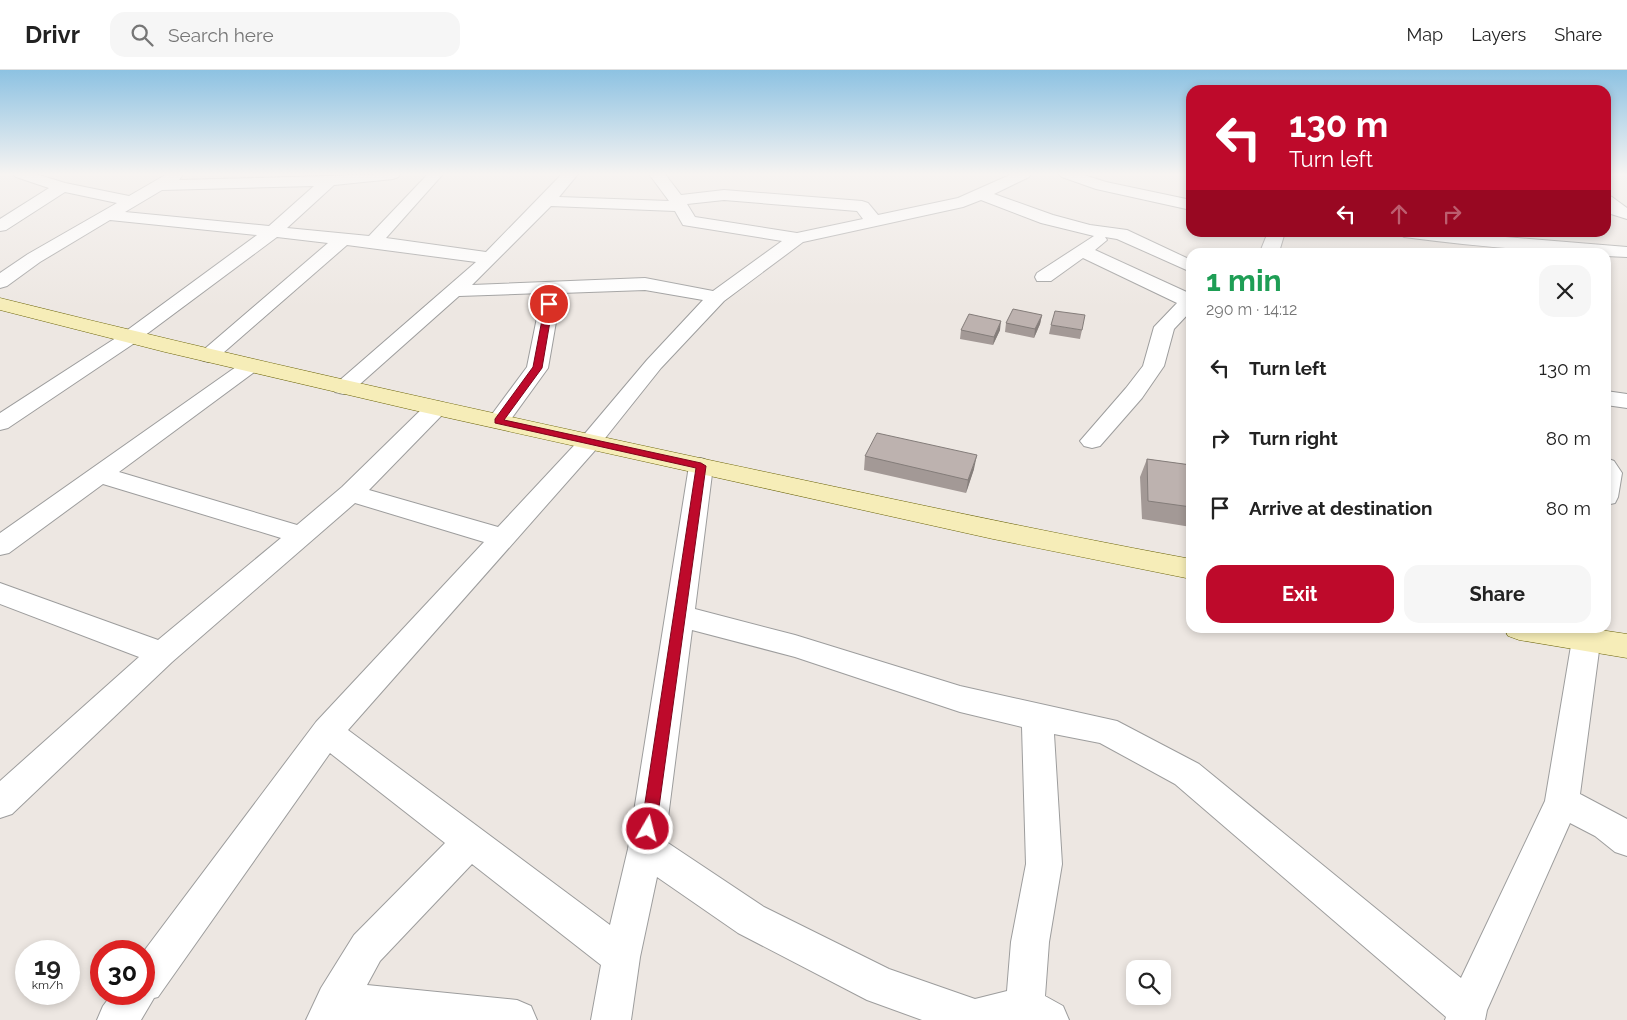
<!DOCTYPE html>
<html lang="en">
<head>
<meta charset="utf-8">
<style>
  body { margin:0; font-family:Raleway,sans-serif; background:#f6f6f6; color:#222; height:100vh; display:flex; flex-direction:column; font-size:19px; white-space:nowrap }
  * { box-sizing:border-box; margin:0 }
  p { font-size:16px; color:#767676 }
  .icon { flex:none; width:28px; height:28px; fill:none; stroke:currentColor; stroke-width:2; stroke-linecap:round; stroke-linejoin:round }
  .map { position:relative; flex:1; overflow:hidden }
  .side { position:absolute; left:1186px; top:178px; width:425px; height:385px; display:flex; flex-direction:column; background:#fff; border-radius:15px; box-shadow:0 2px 8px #0003 }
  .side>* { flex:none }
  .guide { position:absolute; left:1186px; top:15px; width:425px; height:152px; border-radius:15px; box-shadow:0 2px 8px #0003; background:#be0a2b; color:#fff; overflow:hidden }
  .controls { position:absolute; left:1126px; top:890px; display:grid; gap:10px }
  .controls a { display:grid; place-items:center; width:45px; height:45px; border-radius:10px; background:#fff; box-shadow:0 2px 8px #0003; font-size:25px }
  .speed { position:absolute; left:15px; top:870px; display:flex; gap:10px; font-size:25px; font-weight:700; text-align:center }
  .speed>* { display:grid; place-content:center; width:65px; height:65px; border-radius:50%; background:#fff; box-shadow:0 2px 8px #0003; line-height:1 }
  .speed small { font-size:12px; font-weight:400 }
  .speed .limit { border:8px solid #d22; background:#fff; color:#111 }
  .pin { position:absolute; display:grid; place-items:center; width:42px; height:42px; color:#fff; margin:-21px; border:2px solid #fff; border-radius:50%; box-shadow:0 1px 5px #0007 }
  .me { position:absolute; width:55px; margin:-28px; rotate:8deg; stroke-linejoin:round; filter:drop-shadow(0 0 4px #0008) }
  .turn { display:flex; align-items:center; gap:18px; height:105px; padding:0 20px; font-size:22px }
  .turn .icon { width:65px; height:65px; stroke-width:2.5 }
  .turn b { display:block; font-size:35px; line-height:42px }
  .lanes { display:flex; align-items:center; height:48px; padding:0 20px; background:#0003; justify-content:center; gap:25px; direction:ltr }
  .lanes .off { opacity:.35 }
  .round { display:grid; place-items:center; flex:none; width:52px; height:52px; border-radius:15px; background:#f6f6f6 }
  .overview { display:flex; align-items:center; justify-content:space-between; height:85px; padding:0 20px }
  h1 { font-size:30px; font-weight:700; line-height:38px; color:#1e9e55 }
  .primary-button { display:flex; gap:10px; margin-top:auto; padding:10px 20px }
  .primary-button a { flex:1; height:58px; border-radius:15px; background:#be0a2b; color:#fff; font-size:20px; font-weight:700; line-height:58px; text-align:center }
  .primary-button a+a { background:#f6f6f6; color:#222 }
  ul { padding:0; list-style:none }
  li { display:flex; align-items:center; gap:15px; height:70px; padding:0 20px }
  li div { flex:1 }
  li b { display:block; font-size:19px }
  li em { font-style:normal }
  header { display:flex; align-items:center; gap:30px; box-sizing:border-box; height:70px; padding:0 25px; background:#fff; border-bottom:1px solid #e0e0e0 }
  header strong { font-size:24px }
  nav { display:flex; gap:28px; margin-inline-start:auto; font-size:18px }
  .search { width:350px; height:45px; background:#f6f6f6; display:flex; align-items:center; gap:12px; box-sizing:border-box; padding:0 18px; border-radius:15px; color:#767676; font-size:19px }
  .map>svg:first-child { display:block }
</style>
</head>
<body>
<header>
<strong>Drivr</strong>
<div class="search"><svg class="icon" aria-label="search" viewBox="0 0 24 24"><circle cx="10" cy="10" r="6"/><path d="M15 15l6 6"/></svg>Search here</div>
<nav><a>Map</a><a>Layers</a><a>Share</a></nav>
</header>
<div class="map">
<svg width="1627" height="950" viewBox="0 0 1627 950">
  <rect width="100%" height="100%" fill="#ede7e2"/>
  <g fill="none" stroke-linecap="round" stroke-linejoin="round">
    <!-- minor casing -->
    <g stroke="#9d9d9d" stroke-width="2">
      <path id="minor" d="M13,104H36L65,113L129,126L167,104H180L182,106L179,110L400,104L398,107L393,109L334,115L287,158L369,166L428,104H443L386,168L486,182L562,104H578L559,127L669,131L649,104H665L681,125L724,120L862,131L868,133L878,145L958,128L1012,104H1031L1029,107L994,124L1053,145L1090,155L1127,160L1191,190V202L1117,169L1105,167L1107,170L1095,180L1191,224V241L1174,259L1164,296L1142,328L1100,376L1092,378L1084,376L1080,371L1126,318L1143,296L1154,257L1177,233L1083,188L1051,211H1037L1035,207L1037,203L1094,166L1041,153L981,130L963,137L803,172L724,231L661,298L598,377L348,660L610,855L628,779L689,396L693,391L701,388L709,391L713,396L695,539L795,565L960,616L1117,651L1199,694L1461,908L1545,731L1574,558H1602L1580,724L1627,749V786L1615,782L1595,766L1570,753L1487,940L1485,950H1445L1446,947L1175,714L1100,673L1054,664L1062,794L1049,872L1045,926L1063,936L1069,950H922L867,930L738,863L657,807L640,887L631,950H591L601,895L472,794L380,891L367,915L517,930L531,936L537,950H306L321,918L354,865L445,773L330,683L158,927L154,928L141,950H97L103,936L112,924H144V881L316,652L484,472L355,433L172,592L12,744L0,748V711L139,587L0,534V513L158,570L281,468L103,414L9,483L0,485V463L243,292L250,290L257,292L261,296L257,300L119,402L297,455L342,417L428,333L436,331L444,333L447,338L444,343L369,420L498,457L582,367L647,290L703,230L645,220L561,223L548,298L506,356L498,358L490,356L487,351L527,297L542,223L459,226L351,322L343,324L335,322L332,317L476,192L347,175L215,290L208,292L201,290L198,286L201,282L328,173L277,167L136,272L8,358L0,360V343L122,264L257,165L110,150L40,192L7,216L0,218V203L28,184L117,133L65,122L6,160L0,161V149L49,118L16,107ZM314,116L269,156L125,142L162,120ZM724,130L857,141L863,149L797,163L695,147L687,134ZM551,136L675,141L683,155L782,171L713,221L645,208L472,215ZM692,560L795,587L960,642L1022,657L1026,794L1011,872L1007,921L975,929L889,899L764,837L665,771Z
        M1059,104H1081L1106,112L1191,130V140L1096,119L1062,107Z
        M1606,125L1612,127L1627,138V149L1611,144L1606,139Z
        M1268,162H1285L1279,182H1260Z
        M1396,162H1446L1627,177V187L1606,186V182C1538,182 1471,176 1404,167Z
        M1606,321L1627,324V338L1606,335Z
        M1606,388L1614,391L1622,403L1618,427L1615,433L1606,435Z"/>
    </g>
    <!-- secondary casing -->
    <g stroke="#6c650a" stroke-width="1">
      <path id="secondary" d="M0,228C240,288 481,341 723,393C879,426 1034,460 1191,489V509L993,469L413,340L165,282L0,240Z
        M1504,558H1587L1627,564V588L1519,570L1508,566Z"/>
    </g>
    <!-- minor -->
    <use href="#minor" fill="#fff" fill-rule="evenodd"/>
    <!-- secondary -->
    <use href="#secondary" fill="#f6edb8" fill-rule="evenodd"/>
  </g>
  <!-- wall -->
  <path fill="#a39996" d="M1042,245L1040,254L1034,268L1005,262L1006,253Z
    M1051,255L1082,260L1080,269L1049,264Z
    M961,260H1000L993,275L960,269Z
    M865,386L974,399L966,423L864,400Z
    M1147,389L1191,395V457L1142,449L1140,407Z"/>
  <!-- shaded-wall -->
  <path fill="#847d7a" d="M1042,245L1040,254L1034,268L1035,259Z
    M1001,251L1000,260L993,275L994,267Z
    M977,385L974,399L966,423L968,410Z"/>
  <!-- building -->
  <path fill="#bdb2af" stroke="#847d7a" d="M1013,239L1042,245L1035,259L1006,253Z
    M1055,241L1085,245L1082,260L1051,255Z
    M969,244L1001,251L994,267L961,260Z
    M877,363L977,385L968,410L865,386Z
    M1147,389L1191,395V437L1148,431Z"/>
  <!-- sky -->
  <linearGradient id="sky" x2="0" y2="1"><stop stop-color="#8dc2e2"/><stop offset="0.44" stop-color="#f7f4f2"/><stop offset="1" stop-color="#f7f4f2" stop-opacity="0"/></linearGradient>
  <rect width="1627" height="237" fill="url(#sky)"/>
  <!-- route -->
  <path fill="#be0a2b" stroke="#7c061c" d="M549,231L553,234L542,298L504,350L701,393L706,396L656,759L654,764L648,766L643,764L641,759L696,398L495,353V349L533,297L545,234Z"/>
</svg>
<div class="controls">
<a><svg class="icon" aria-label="search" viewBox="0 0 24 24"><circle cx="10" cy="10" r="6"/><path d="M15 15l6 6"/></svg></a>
</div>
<div class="speed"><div>19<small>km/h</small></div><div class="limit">30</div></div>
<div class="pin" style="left:549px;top:234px;background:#d93025"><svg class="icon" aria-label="arrive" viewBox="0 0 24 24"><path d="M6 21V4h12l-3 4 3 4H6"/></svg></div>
<svg class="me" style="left:648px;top:759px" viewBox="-20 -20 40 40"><circle r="17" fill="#be0a2b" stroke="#fff" stroke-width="3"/><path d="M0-11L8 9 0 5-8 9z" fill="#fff"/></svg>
<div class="guide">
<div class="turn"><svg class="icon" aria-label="left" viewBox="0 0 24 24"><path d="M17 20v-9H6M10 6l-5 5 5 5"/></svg><div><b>130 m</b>Turn left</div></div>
<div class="lanes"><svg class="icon" aria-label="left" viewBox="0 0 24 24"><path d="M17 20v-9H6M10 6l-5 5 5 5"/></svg><svg class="icon off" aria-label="ahead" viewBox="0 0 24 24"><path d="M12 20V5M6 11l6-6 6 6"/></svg><svg class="icon off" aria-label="right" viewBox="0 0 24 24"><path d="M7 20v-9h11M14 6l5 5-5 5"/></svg></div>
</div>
<section class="side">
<div class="overview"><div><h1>1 min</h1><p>290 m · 14:12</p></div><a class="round"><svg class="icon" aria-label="close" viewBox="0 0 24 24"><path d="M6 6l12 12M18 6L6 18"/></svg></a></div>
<ul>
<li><svg class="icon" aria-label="left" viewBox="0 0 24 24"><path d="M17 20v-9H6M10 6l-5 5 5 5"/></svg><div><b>Turn left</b></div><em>130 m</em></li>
<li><svg class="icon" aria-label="right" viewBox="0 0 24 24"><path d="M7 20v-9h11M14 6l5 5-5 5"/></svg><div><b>Turn right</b></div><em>80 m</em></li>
<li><svg class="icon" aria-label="arrive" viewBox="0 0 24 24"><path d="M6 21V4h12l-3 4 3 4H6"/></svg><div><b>Arrive at destination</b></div><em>80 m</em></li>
</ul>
<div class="primary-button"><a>Exit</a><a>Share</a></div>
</section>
</div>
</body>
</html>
